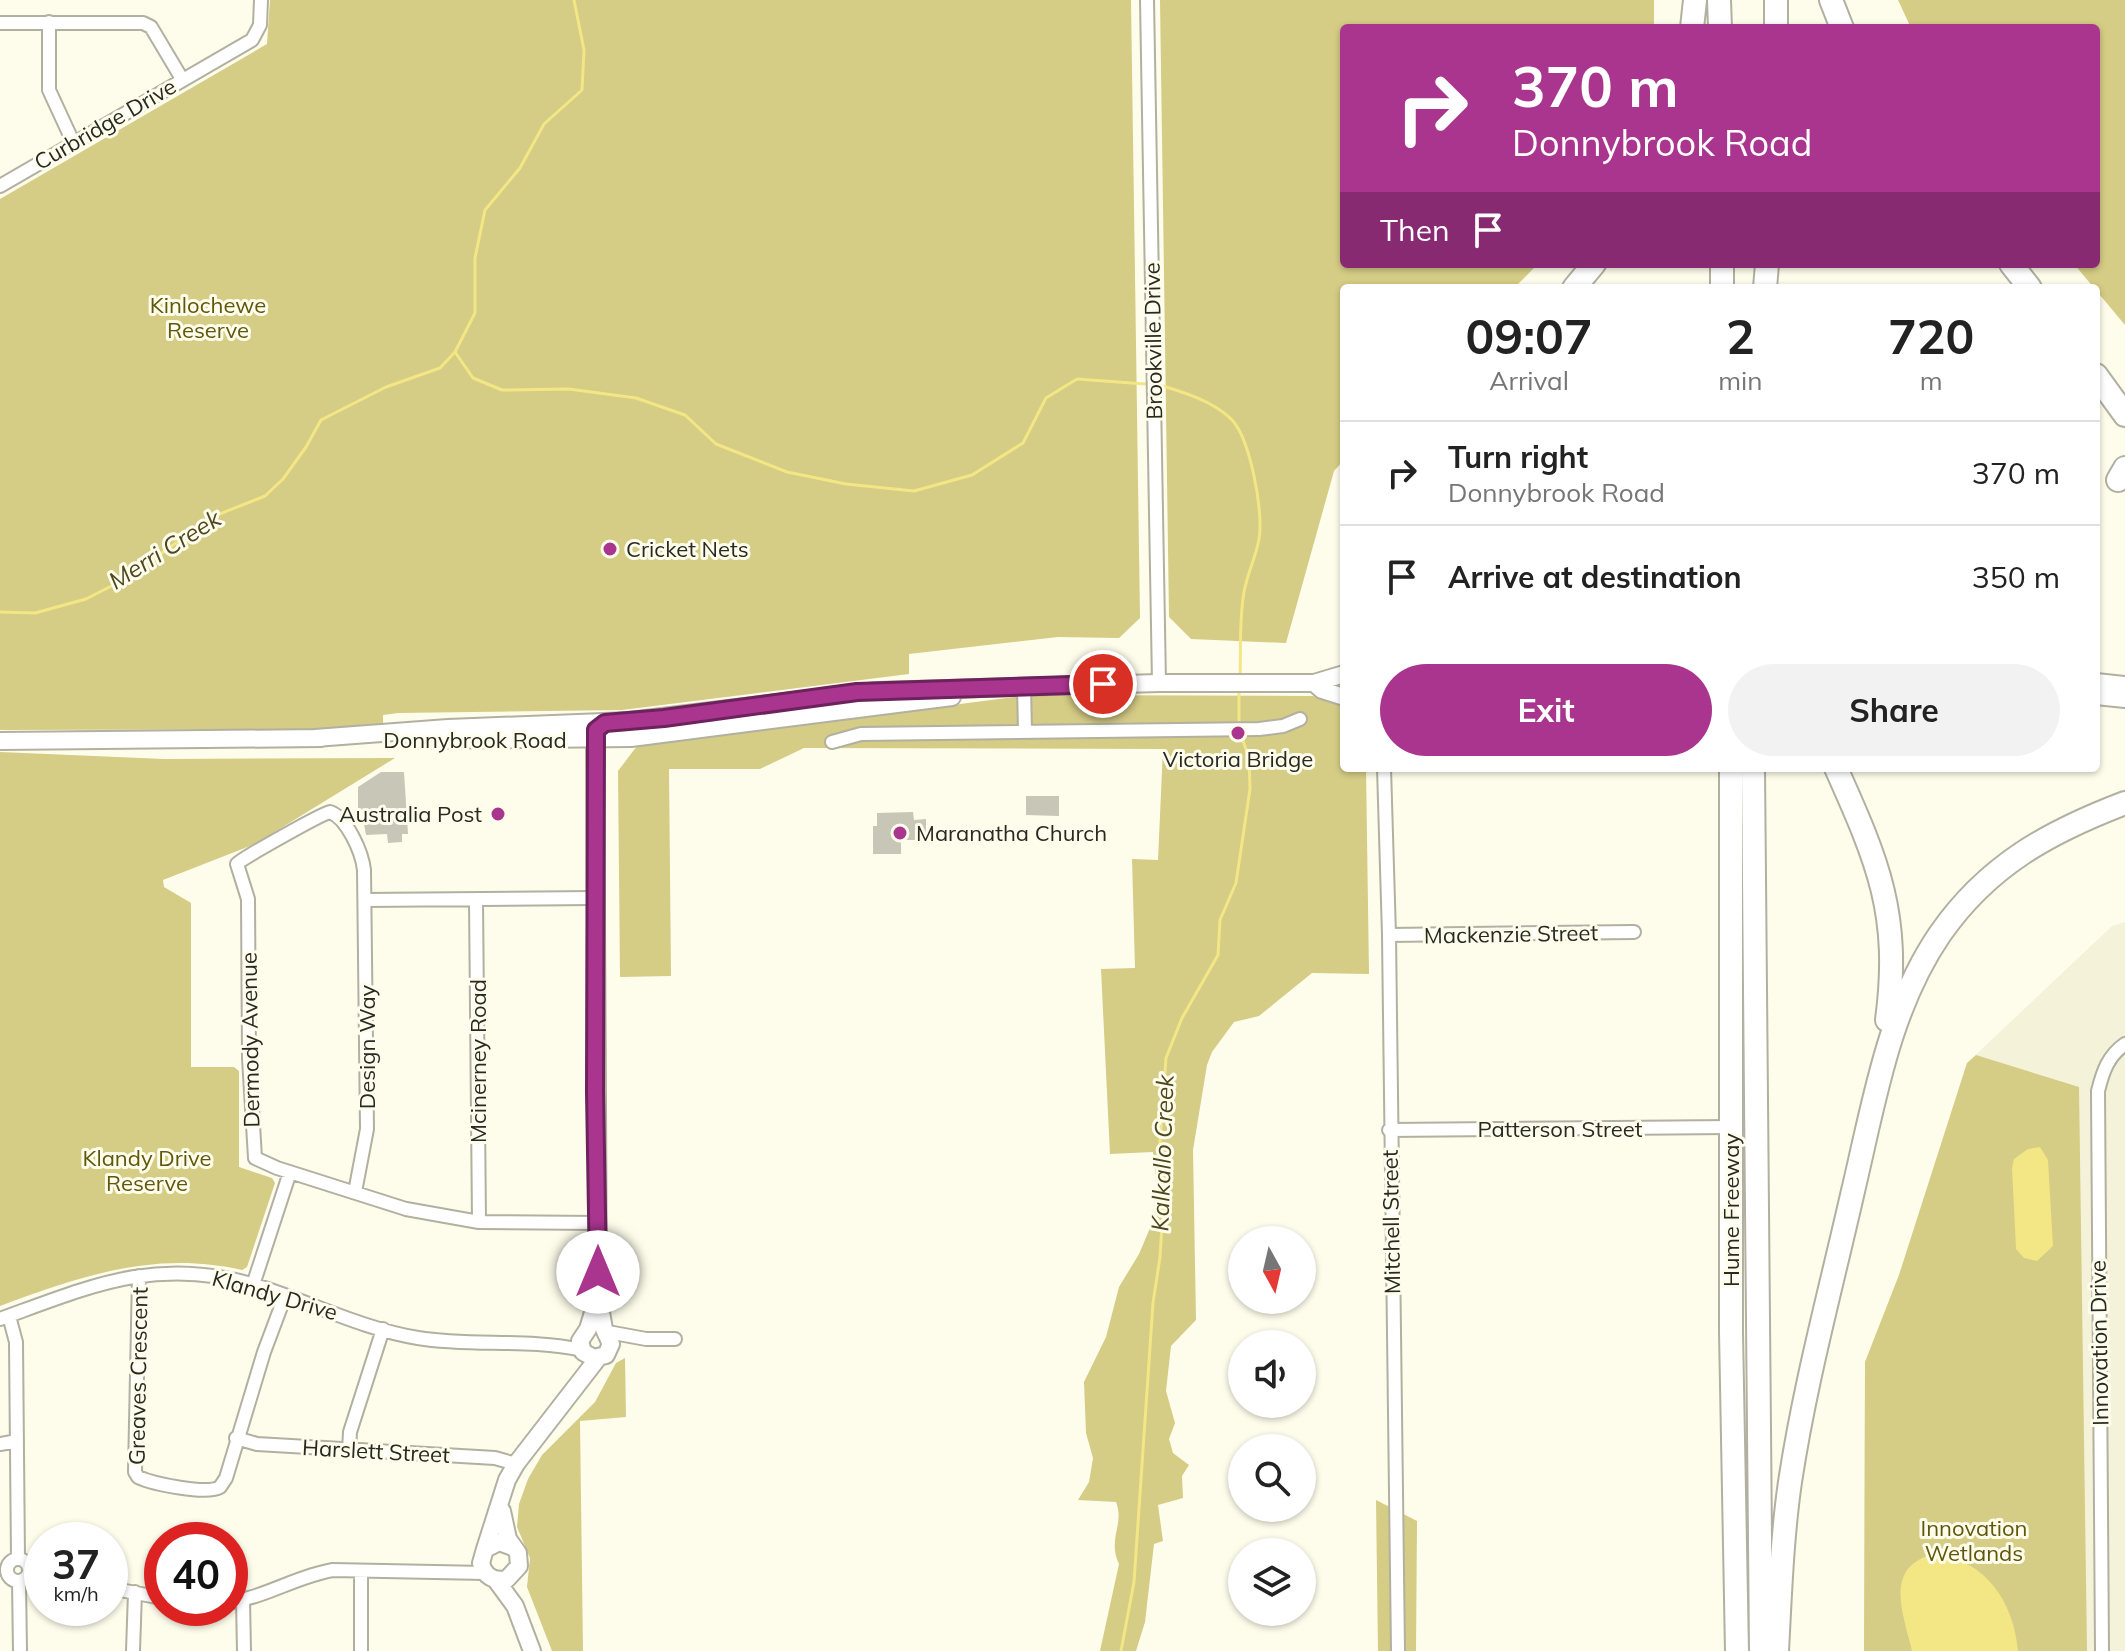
<!DOCTYPE html>
<html lang="en">
<head>
<meta charset="utf-8">
<style>
  body { margin:0; font-family:Mulish,sans-serif; background:#f2f2f2; color:#222; height:100vh; display:flex; flex-direction:column; font-size:30px; white-space:nowrap }
  * { box-sizing:border-box; margin:0 }
  p { font-size:26px; color:#767676 }
  .icon { flex:none; width:44px; height:44px; fill:none; stroke:currentColor; stroke-width:2; stroke-linecap:round; stroke-linejoin:round }
  .map { position:relative; flex:1; overflow:hidden }
  .panel { position:absolute; left:1340px; top:284px; width:760px; height:488px; display:flex; flex-direction:column; background:#fff; border-radius:8px; box-shadow:0 2px 6px #0004 }
  .panel>* { flex:none }
  .banner { position:absolute; left:1340px; top:24px; width:760px; height:244px; border-radius:8px; box-shadow:0 2px 6px #0004; background:#aa358f; color:#fff; overflow:hidden }
  .needle { width:52px; rotate:172deg }
  .tools { position:absolute; left:1228px; top:1226px; display:grid; gap:16px }
  .tools a { display:grid; place-items:center; width:88px; height:88px; border-radius:50%; background:#fff; box-shadow:0 2px 6px #0004; font-size:40px }
  .speed { position:absolute; left:24px; top:1522px; display:flex; gap:16px; font-size:40px; font-weight:700; text-align:center }
  .speed>* { display:grid; place-content:center; width:104px; height:104px; border-radius:50%; background:#fff; box-shadow:0 2px 6px #0004; line-height:1 }
  .speed small { font-size:20px; font-weight:400 }
  .speed .limit { border:12px solid #d22; background:#fff; color:#111 }
  .pin { position:absolute; display:grid; place-items:center; width:68px; height:68px; color:#fff; margin:-34px; border:4px solid #fff; border-radius:50%; box-shadow:0 2px 8px #0007 }
  .me { position:absolute; width:88px; margin:-44px; rotate:0deg; stroke-linejoin:round; filter:drop-shadow(0 0 6px #0008) }
  .turn { display:flex; align-items:center; gap:28px; height:168px; padding:0 40px; font-size:36px }
  .turn .icon { width:104px; height:104px; stroke-width:2.5 }
  .turn b { display:block; font-size:56px; line-height:68px }
  .then { display:flex; align-items:center; height:76px; padding:0 40px; background:#0003; gap:16px; font-size:30px }
  .eta { display:flex; justify-content:space-evenly; align-items:center; height:136px; text-align:center }
  .eta b { font-size:48px; font-weight:700; line-height:56px }
  .action { display:flex; gap:16px; margin-top:auto; padding:16px 40px }
  .action a { flex:1; height:92px; border-radius:48px; background:#aa358f; color:#fff; font-size:32px; font-weight:700; line-height:92px; text-align:center }
  .action a+a { background:#f2f2f2; color:#222 }
  ul { padding:0; list-style:none }
  li { display:flex; align-items:center; gap:24px; height:104px; padding:0 40px; border-top:2px solid #e0e0e0 }
  li div { flex:1 }
  li b { display:block; font-size:30px }
  li em { font-style:normal }
  .map>svg:first-child { display:block }
</style>
</head>
<body>
<div class="map">
<svg width="2125" height="1651" viewBox="0 0 2125 1651">
  <rect width="100%" height="100%" fill="#fefdec"/>
  <!-- built -->
  <path fill="#f5f2da" d="M2125,922V1651H1864L1865,1362L1899,1275L1967,1063L2112,926Z"/>
  <!-- green -->
  <path fill="#d5cc85" d="M270,0H1131L1140,618L1119,638L1058,637L909,654V674L622,710L398,713L383,715V729L0,730V199L267,44Z
    M1160,0H1654V28H1344V264H1538L1514,288H1344V460L1334,471L1286,643L1191,639L1169,617Z
    M1898,0H2125V325L2074,264H2096V28H1911Z
    M1030,695L1313,696L1344,707V768H1366L1369,974L1312,973L1259,1016L1234,1022L1212,1052L1207,1065L1193,1150L1196,1320L1171,1346L1166,1391L1175,1423L1169,1439L1173,1453L1189,1465L1182,1476L1183,1498L1158,1505L1163,1541L1154,1544L1145,1622L1136,1651H1100L1119,1564C1107,1539 1125,1524 1116,1502L1078,1500L1089,1482L1093,1458L1086,1433L1084,1382L1106,1337L1119,1287L1139,1254L1153,1221L1156,1182L1153,1152L1110,1154L1101,969L1135,968L1132,859L1158,860L1163,749L804,748L760,769H669L671,976L620,977L618,771L637,746Z
    M0,752L164,759L395,758L255,844L163,880L164,887L191,903V1067H234L239,1071V1167L272,1178L275,1183L247,1267L242,1270C155,1250 81,1276 0,1306Z
    M1976,1055L2079,1087L2087,1651H1864L1865,1362L1899,1275L1967,1063Z
    M625,1358L626,1417L580,1421L583,1651H552L527,1587L530,1558L517,1527L519,1504L528,1479L542,1455L595,1402L616,1363Z
    M1376,1500L1417,1521L1416,1651H1378Z"/>
  <!-- water -->
  <path fill="#f3e685" d="M2040,1147L2048,1160L2053,1246L2037,1261L2024,1258L2016,1249L2012,1168L2014,1159L2028,1149Z
    M1934,1554C1985,1559 2014,1602 2018,1651H1912C1904,1615 1882,1567 1934,1554Z"/>
  <g fill="none" stroke-linecap="round" stroke-linejoin="round">
    <!-- stream -->
    <path stroke="#f3e685" stroke-width="3" d="M455,352L473,378L502,390L569,389L636,398L685,415L716,444L787,472L846,484L914,491L972,475L1023,443L1046,398L1077,379L1145,384
      M1163,386C1186,393 1211,401 1229,417C1250,434 1264,513 1259,539C1256,557 1247,574 1244,592C1239,620 1241,650 1240,678
      M0,612L35,613L86,599L127,578L212,517L265,496L283,479L306,447L321,420L386,387L440,368L455,352L475,313V258L485,210L520,168L544,124L582,90L584,50L574,0
      M1239,690V726
      M1121,1651L1134,1582L1153,1303L1160,1257L1164,1193L1160,1142L1166,1058L1182,1018L1218,955L1220,920L1236,883L1250,789L1249,757L1240,733"/>
  </g>
  <!-- building -->
  <path fill="#c8c6b6" d="M381,772H404L408,834H402V842L388,843L387,834L366,835L364,824H358V787Z
    M1026,796H1059V816L1026,815Z
    M913,812L914,820L926,819V840H901V854H873V826H877V813Z"/>
  <g fill="none" stroke-linecap="round" stroke-linejoin="round">
    <!-- street casing -->
    <g stroke="#b2b0a0" stroke-width="16">
      <path id="street" d="M1147,0L1159,683
        M49,22V90L73,142
        M0,23H143L151,27L182,79
        M0,186L252,40L260,25L261,0
        M1024,686L1025,732
        M832,742L861,734L1259,729L1283,726L1300,719
        M1384,768L1389,935L1398,1651
        M366,900L595,898
        M476,900L479,1222
        M1389,935L1634,932
        M1389,1130L1731,1127
        M355,1192L367,1129L364,870C362,852 347,818 330,812C321,814 241,859 237,864L248,899L249,1058L255,1158L277,1168L406,1209L479,1222L598,1223
        M139,1276L135,1472L138,1477C153,1484 207,1495 220,1487L226,1478L264,1352L285,1296
        M253,1285L290,1172
        M9,1316L16,1342L18,1559
        M0,1319C91,1286 156,1256 255,1285C308,1301 362,1329 418,1338C472,1347 527,1338 582,1350
        M608,1332L646,1339H675
        M236,1438L257,1444L495,1458L516,1464
        M0,1444L17,1441
        M349,1451L350,1432L383,1329
        M7 1570a11 11 0 1 1 22 0a11 11 0 1 1-22 0Z
        M19,1582L20,1651
        M110,1588L162,1598
        M243,1600L244,1651
        M230,1602C266,1597 297,1576 333,1570L485,1573
        M133,1651L135,1592
        M361,1651V1571
        M2102,1651L2098,1091C2103,1071 2108,1056 2125,1044"/>
    </g>
    <!-- secondary casing -->
    <g stroke="#b2b0a0" stroke-width="20">
      <path id="secondary" d="M2096,682L2125,685
        M1314,683L1322,690L1344,697
        M2096,696L2125,699
        M595,732L598,1296L604,1329L611,1344L606,1355L594,1358L583,1352L580,1341L588,1329L598,1296
        M315,738L448,728L629,721L877,691L1159,683H1314L1344,674
        M414,740L631,738L952,697
        M0,741L322,738
        M502,1511L508,1539L518,1553L519,1566L507,1579C494,1582 484,1576 481,1563L485,1549L499,1542L513,1547
        M485,1549L507,1480L516,1464L598,1358
        M496,1580L515,1606L532,1651"/>
    </g>
    <!-- highway casing -->
    <g stroke="#b2b0a0" stroke-width="26">
      <path id="highway" d="M1719,0L1720,28
        M1776,0V28
        M1831,0L1842,28
        M1692,28L1695,0
        M1722,264V288
        M2011,264L2030,288
        M1574,288L1594,264
        M1765,288L1767,264
        M2096,375L2125,415
        M2118,480L2125,468
        M1731,768V1332L1737,1651
        M1753,768L1761,1651
        M1836,768C1878,862 1901,914 1887,1020
        M1777,1651C1780,1595 1782,1537 1790,1482C1805,1383 1831,1288 1853,1191C1874,1103 1888,1010 1940,934C1988,865 2049,832 2125,803"/>
    </g>
    <!-- street -->
    <use href="#street" stroke="#fff" stroke-width="12"/>
    <!-- secondary -->
    <use href="#secondary" stroke="#fff" stroke-width="16"/>
    <!-- highway -->
    <use href="#highway" stroke="#fff" stroke-width="22"/>
  </g>
  <g fill="none" stroke-linecap="round" stroke-linejoin="round">
    <!-- route casing -->
    <g stroke="#6e225d" stroke-width="20">
      <path id="route" d="M598,1272L595,1092L596,730L605,723L664,718L857,692L1103,684"/>
    </g>
    <!-- route -->
    <use href="#route" stroke="#aa358f" stroke-width="14"/>
  </g>
  <!-- markers -->
  <g fill="#aa358f" stroke="#fefdec" stroke-width="3">
    <circle cx="610" cy="549" r="8"/>
    <circle cx="1238" cy="733" r="8"/>
    <circle cx="498" cy="814" r="8"/>
    <circle cx="900" cy="833" r="8"/>
  </g>
  <g text-anchor="middle" stroke-width="6" stroke-linejoin="round" paint-order="stroke">
    <!-- street labels -->
    <g font-size="22" fill="#292923" stroke="#fefdec">
      <text transform="translate(105 124) rotate(-30)" y="8">Curbridge Drive</text>
      <text transform="translate(1153 341) rotate(-91)" y="8">Brookville Drive</text>
      <text x="475" y="748">Donnybrook Road</text>
      <text transform="translate(1511 934) rotate(-1)" y="8">Mackenzie Street</text>
      <text transform="translate(250 1040) rotate(-91)" y="8">Dermody Avenue</text>
      <text transform="translate(367 1047) rotate(-90)" y="8">Design Way</text>
      <text transform="translate(478 1061) rotate(-90)" y="8">Mcinerney Road</text>
      <text x="1560" y="1137">Patterson Street</text>
      <text transform="translate(1731 1210) rotate(-90)" y="8">Hume Freeway</text>
      <text transform="translate(1391 1222) rotate(-91)" y="8">Mitchell Street</text>
      <text transform="translate(275 1295) rotate(16)" y="8">Klandy Drive</text>
      <text transform="translate(2099 1343) rotate(-91)" y="8">Innovation Drive</text>
      <text transform="translate(138 1376) rotate(-89)" y="8">Greaves Crescent</text>
      <text transform="translate(376 1451) rotate(3)" y="8">Harslett Street</text>
    </g>
    <!-- park labels -->
    <g font-size="22" fill="#60570c" stroke="#fefdec">
      <text x="208" y="313">Kinlochewe<tspan x="208" dy="25">Reserve</tspan></text>
      <text x="147" y="1166">Klandy Drive<tspan x="147" dy="25">Reserve</tspan></text>
      <text x="1974" y="1536">Innovation<tspan x="1974" dy="25">Wetlands</tspan></text>
    </g>
    <!-- poi labels -->
    <g font-size="22" fill="#292923" stroke="#fefdec" text-anchor="start">
      <text x="626" y="557">Cricket Nets</text>
      <text x="1238" y="767" text-anchor="middle">Victoria Bridge</text>
      <text x="482" y="822" text-anchor="end">Australia Post</text>
      <text x="916" y="841">Maranatha Church</text>
    </g>
    <!-- water labels -->
    <g font-size="24" font-style="italic" fill="#4d471f" stroke="#fefdec">
      <text transform="translate(165 550) rotate(-32)" y="8">Merri Creek</text>
      <text transform="translate(1163 1153) rotate(-88)" y="8">Kalkallo Creek</text>
    </g>
  </g>
</svg>
<div class="tools">
<a><svg class="needle" viewBox="-14 -14 28 28"><path d="M0-13l5 13h-10z" fill="#e53935"/><path d="M0 13l5-13h-10z" fill="#767676"/></svg></a>
<a><svg class="icon" aria-label="sound" viewBox="0 0 24 24"><path d="M4 9h4l5-4v14l-5-4H4zM17 9q2 3 0 6"/></svg></a>
<a><svg class="icon" aria-label="search" viewBox="0 0 24 24"><circle cx="10" cy="10" r="6"/><path d="M15 15l6 6"/></svg></a>
<a><svg class="icon" aria-label="layers" viewBox="0 0 24 24"><path d="M12 4l9 5-9 5-9-5zM3 14l9 5 9-5"/></svg></a>
</div>
<div class="speed"><div>37<small>km/h</small></div><div class="limit">40</div></div>
<div class="pin" style="left:1103px;top:684px;background:#d93025"><svg class="icon" aria-label="arrive" viewBox="0 0 24 24"><path d="M6 21V4h12l-3 4 3 4H6"/></svg></div>
<svg class="me" style="left:598px;top:1272px" viewBox="-20 -20 40 40"><circle r="19" fill="#fff"/><path d="M0-13L10 11 0 6-10 11z" fill="#aa358f"/></svg>
<div class="banner">
<div class="turn"><svg class="icon" aria-label="right" viewBox="0 0 24 24"><path d="M7 20v-9h11M14 6l5 5-5 5"/></svg><div><b>370 m</b>Donnybrook Road</div></div>
<div class="then">Then<svg class="icon" aria-label="arrive" viewBox="0 0 24 24"><path d="M6 21V4h12l-3 4 3 4H6"/></svg></div>
</div>
<section class="panel">
<div class="eta">
<div><b>09:07</b><p>Arrival</p></div>
<div><b>2</b><p>min</p></div>
<div><b>720</b><p>m</p></div>
</div>
<ul>
<li><svg class="icon" aria-label="right" viewBox="0 0 24 24"><path d="M7 20v-9h11M14 6l5 5-5 5"/></svg><div><b>Turn right</b><p>Donnybrook Road</p></div><em>370 m</em></li>
<li><svg class="icon" aria-label="arrive" viewBox="0 0 24 24"><path d="M6 21V4h12l-3 4 3 4H6"/></svg><div><b>Arrive at destination</b></div><em>350 m</em></li>
</ul>
<div class="action"><a>Exit</a><a>Share</a></div>
</section>
</div>
</body>
</html>
